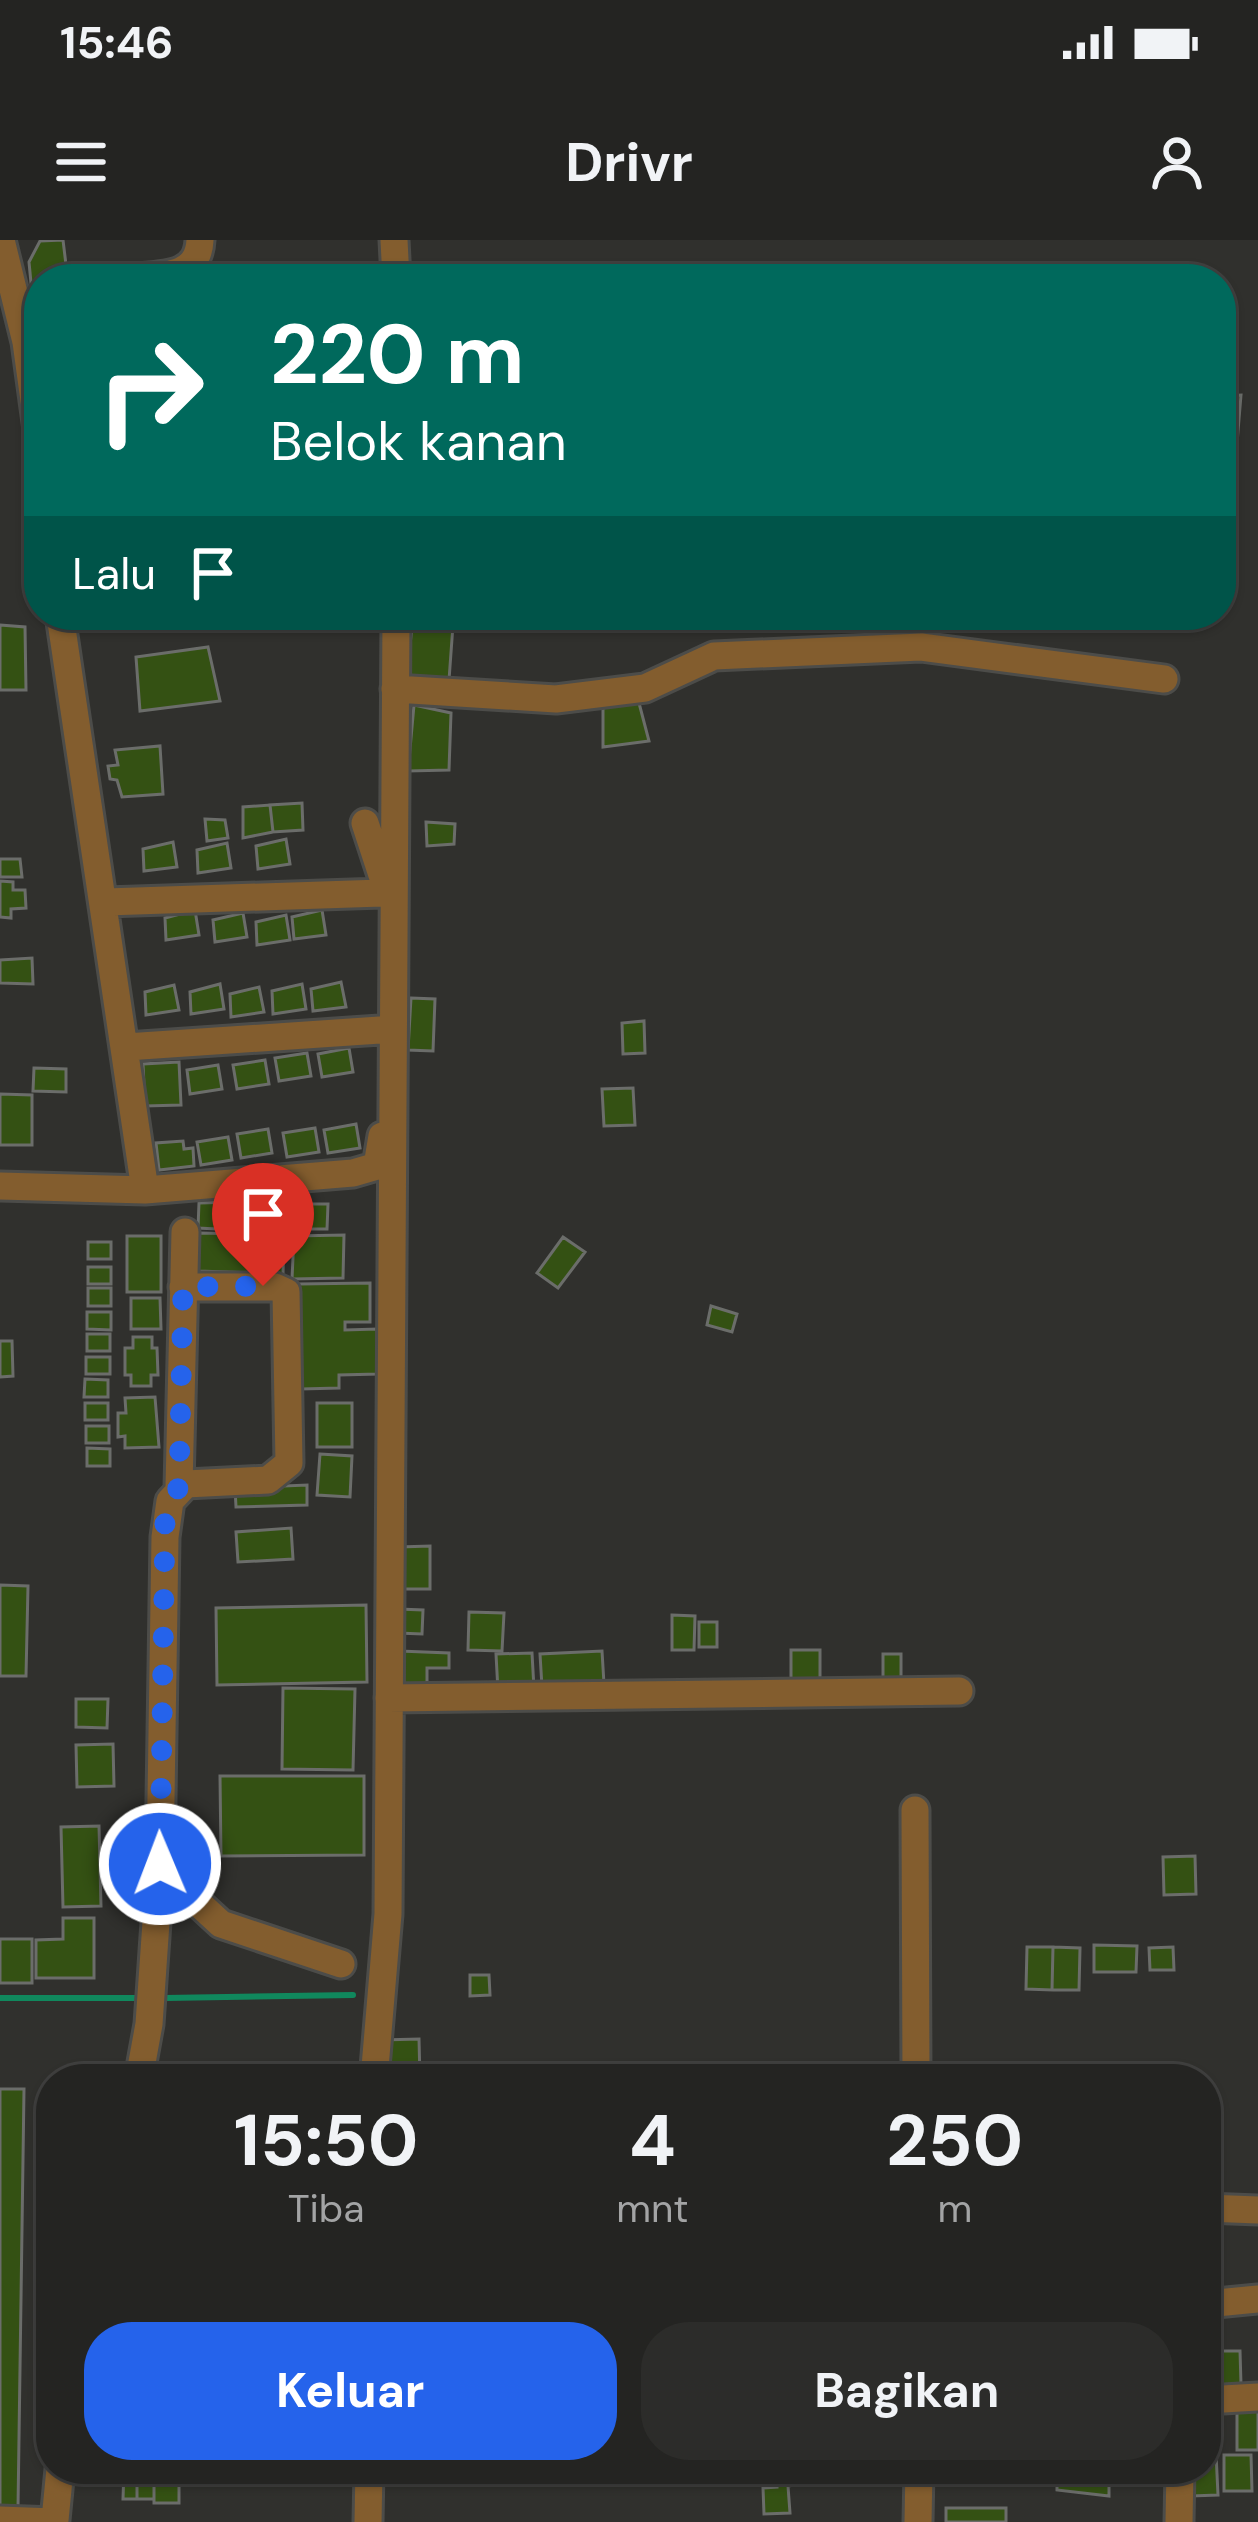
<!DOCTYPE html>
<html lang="id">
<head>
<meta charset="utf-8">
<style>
  body { margin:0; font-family:"DM Sans",sans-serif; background:#2c2c2a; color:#f1f3f6; height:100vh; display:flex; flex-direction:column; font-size:45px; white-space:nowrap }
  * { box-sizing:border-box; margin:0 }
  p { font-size:39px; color:#a3a4a5 }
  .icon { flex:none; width:66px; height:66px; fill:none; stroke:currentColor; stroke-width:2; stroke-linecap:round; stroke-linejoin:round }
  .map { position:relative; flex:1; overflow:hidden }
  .sheet { position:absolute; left:36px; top:1824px; width:1185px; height:420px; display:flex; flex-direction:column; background:#242422; border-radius:48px; box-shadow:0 3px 9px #0004,0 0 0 3px #414140 }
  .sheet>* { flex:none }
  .guide { position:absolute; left:24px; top:24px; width:1212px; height:366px; border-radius:48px; box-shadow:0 3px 9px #0004,0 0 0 3px #414140; background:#00695c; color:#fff; overflow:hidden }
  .pin { position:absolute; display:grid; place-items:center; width:102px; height:102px; color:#fff; margin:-123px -51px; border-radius:50% 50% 50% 0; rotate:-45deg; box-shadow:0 0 12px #0007 }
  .pin .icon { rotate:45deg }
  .me { position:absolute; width:132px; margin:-66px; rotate:359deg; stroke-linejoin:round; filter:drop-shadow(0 0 9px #0008) }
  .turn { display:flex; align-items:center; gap:42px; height:252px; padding:0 48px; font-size:54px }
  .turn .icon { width:156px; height:156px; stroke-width:2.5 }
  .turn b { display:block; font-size:84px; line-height:102px }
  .then { display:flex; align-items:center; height:114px; padding:0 48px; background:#0003; gap:24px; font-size:45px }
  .eta { display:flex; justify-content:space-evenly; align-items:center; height:204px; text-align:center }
  .eta b { font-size:72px; font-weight:700; line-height:84px }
  .primary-button { display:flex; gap:24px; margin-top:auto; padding:24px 48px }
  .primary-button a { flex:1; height:138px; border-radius:48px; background:#2563eb; color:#fff; font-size:48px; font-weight:700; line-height:138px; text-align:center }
  .primary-button a+a { background:#2c2c2a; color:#f1f3f6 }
  .status { display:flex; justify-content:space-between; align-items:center; height:84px; padding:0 60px; background:#242422; direction:ltr }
  .status svg { height:33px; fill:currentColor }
  header { display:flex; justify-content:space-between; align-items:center; height:156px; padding:0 48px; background:#242422; font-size:54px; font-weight:700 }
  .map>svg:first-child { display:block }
</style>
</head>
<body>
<div class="status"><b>15:46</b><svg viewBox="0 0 49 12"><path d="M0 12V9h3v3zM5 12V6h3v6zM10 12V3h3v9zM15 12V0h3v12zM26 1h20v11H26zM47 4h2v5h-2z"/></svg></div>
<header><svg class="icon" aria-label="menu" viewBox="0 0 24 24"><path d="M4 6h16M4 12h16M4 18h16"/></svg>Drivr<svg class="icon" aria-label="person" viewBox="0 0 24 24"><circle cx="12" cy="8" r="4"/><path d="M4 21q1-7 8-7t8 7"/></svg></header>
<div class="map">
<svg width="1258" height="2282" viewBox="0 0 1258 2282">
  <rect width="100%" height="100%" fill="#30302d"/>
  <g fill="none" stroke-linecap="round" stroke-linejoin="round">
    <!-- stream -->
    <path stroke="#10885d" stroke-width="6" d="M0,1758H135
      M165,1758L353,1755"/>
  </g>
  <!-- building -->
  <path fill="#345113" stroke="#6b6d6a" stroke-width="3" d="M63,0L67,33L31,43L29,22L40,1Z
    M1241,155L1234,240L1221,237V156Z
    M0,385L25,387L26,450H0Z
    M453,385L449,440L405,441L412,389Z
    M208,407L220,461L140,471L136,417Z
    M639,463L649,501L603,507V465Z
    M414,465L451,473L449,530L408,531Z
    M160,506L163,554L122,557L117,540L110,539L108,526L118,525L115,510Z
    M302,563L303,590L273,592L270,565Z
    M270,565L273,592L243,598V567Z
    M205,579L225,580L228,598L207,601Z
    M426,582L455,584L454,604L427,606Z
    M286,599L290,624L258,629L256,606Z
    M173,602L177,627L144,631L143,609Z
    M227,603L231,628L198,633L197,610Z
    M0,619H20L22,637H0Z
    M0,641L13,642V650H25L26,668L11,669V678L0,677Z
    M195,670L199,695L166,700L165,678Z
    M322,670L326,695L294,699L292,677Z
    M243,673L247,697L215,702L213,680Z
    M286,675L290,700L257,705L256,682Z
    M32,718L33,744L0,743V720Z
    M341,742L346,767L313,771L311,749Z
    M220,744L224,769L191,774L190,752Z
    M302,744L306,769L273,774L272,751Z
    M174,745L179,770L146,775L145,752Z
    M259,747L264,772L231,777L230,754Z
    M411,758L435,759L433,811L408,810Z
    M644,781L645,813L623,814L622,783Z
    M349,808L353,832L322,837L318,814Z
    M307,813L311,836L279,841L275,818Z
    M265,820L269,844L237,849L233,825Z
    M179,822L181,865L145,866L143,824Z
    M218,825L222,849L190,854L187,830Z
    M34,828L66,829V852L33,851Z
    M633,848L635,885L604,886L602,849Z
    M0,854L32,855V905H0Z
    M356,884L360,908L328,913L324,890Z
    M315,888L319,912L287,917L283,893Z
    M268,889L272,913L241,918L237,894Z
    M228,897L232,920L201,925L197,902Z
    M183,901L184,909L193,908L194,926L159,930L156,903Z
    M238,962L237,990L198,988L199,963Z
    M277,964L276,990H247L248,965Z
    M293,964H328L327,989H294Z
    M199,993L284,995L283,1034L198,1031Z
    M344,995L343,1038L292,1039L294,996Z
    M127,996H161V1052H127Z
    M563,997L585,1012L558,1048L537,1033Z
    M88,1002H111V1019H88Z
    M88,1027H111V1044H88Z
    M370,1043V1082H345V1090L377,1089L378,1134L339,1135V1148L301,1149L299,1044Z
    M88,1048H111V1066H88Z
    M131,1058H160L161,1089H131Z
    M711,1066L737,1074L732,1092L707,1085Z
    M87,1072H111V1090L87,1089Z
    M87,1094H110V1111H87Z
    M133,1097H152V1108H157L158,1135H151V1146H131V1135H125V1108H133Z
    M0,1101H12L13,1136L0,1137Z
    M86,1117H110V1134H86Z
    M85,1139L108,1140V1157H84Z
    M155,1157L159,1207L125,1208V1196L118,1197V1173H126L125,1158Z
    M85,1163H108V1180H85Z
    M317,1163H352V1207H317Z
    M86,1186H109V1203H86Z
    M87,1208L110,1209V1226H87Z
    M320,1214L352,1216L350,1257L317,1255Z
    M307,1245V1265L236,1267L235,1248Z
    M291,1288L293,1319L238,1322L236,1292Z
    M430,1306V1349H399V1307Z
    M0,1345L28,1346L26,1436H0Z
    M366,1365L367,1442L217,1445L216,1368Z
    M398,1369L423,1370L422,1394L398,1393Z
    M469,1372L504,1373L502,1411L468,1410Z
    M672,1375L695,1376L694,1410H672Z
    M699,1382H717V1407H699Z
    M791,1410H820V1444H791Z
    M399,1411L449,1413V1428H427V1453L398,1452Z
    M602,1411L604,1444L542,1447L540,1414Z
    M532,1413L534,1449L498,1451L496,1414Z
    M883,1414H901V1445H883Z
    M283,1448L355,1449L353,1530L282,1529Z
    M76,1459H108L107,1488L76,1487Z
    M113,1504L114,1546L77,1547L76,1505Z
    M220,1536H364V1615L221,1616Z
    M99,1586L101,1666L63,1667L61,1587Z
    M1195,1616L1196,1654L1164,1655L1163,1617Z
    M63,1678H94V1738H36V1700L63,1699Z
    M0,1699H32V1743H0Z
    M1094,1705L1137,1706L1136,1732H1094Z
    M1027,1707H1053L1052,1750L1026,1749Z
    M1053,1707L1080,1708L1079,1750H1052Z
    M1173,1707L1174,1730H1150L1149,1708Z
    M470,1735H489L490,1755L470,1756Z
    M419,1799L420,1839H381V1800Z
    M0,1849H24L18,2268L0,2267Z
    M1217,2111H1240L1241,2144L1218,2145Z
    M1237,2169H1258V2210H1237Z
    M1216,2213L1218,2255L1191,2256L1190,2229H1206V2214Z
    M1224,2215H1251L1252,2251H1224Z
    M124,2229H137V2259H123Z
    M137,2229H154V2259H137Z
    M154,2229H179V2263H154Z
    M776,2229H794L795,2245L788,2246L790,2273L764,2274L763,2248L777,2247Z
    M1057,2229H1109V2256L1057,2250Z
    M946,2268H1006V2282H946Z"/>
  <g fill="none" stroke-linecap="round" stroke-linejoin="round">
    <!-- minor casing -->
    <g stroke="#4c4c49" stroke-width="33">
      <path id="minor" d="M1,0L26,102L39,197
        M394,0L396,39
        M127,39C159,35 198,40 200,0
        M60,375L145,950
        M395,449L556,459L645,448L714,416L921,407L1164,439
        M365,583L382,635
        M106,662L382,653
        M126,807L380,790
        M0,946L145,950L353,933L377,926L382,896
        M183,1047H275L286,1052L289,1223L268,1240L186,1244L170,1261L165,1297L160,1624L190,1630L196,1661L221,1684L341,1724
        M179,1247L185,992
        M389,1458L959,1451
        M915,1570L916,1839
        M139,1839L149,1784L160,1624
        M374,1839L388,1674L396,375
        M1206,1968L1258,1970
        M1206,2064L1258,2059
        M1206,2160L1258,2157
        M0,2280L54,2282
        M55,2280L60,2229
        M368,2282L369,2229
        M918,2282L919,2229
        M1179,2282L1180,2229"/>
    </g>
    <!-- minor -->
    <use href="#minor" stroke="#835d2e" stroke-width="27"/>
  </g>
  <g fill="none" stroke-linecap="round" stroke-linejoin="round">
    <!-- route -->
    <path stroke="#2563eb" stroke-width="21" stroke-dasharray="0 37.8" d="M160,1624L165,1278L179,1246L183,1047L263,1046"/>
  </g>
</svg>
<div class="pin" style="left:263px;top:1046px;background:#d93025"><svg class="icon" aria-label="arrive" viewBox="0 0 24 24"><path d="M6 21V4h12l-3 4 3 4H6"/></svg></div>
<svg class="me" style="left:160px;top:1624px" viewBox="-20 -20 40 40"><circle r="17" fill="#2563eb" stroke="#fff" stroke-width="3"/><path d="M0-11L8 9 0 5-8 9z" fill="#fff"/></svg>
<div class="guide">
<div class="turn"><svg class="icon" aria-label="right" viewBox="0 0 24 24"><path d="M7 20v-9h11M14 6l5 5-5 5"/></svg><div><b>220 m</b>Belok kanan</div></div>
<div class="then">Lalu<svg class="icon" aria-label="arrive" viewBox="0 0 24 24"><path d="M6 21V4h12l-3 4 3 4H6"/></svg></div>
</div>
<section class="sheet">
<div class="eta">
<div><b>15:50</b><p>Tiba</p></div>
<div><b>4</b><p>mnt</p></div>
<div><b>250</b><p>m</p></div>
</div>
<div class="primary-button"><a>Keluar</a><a>Bagikan</a></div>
</section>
</div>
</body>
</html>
